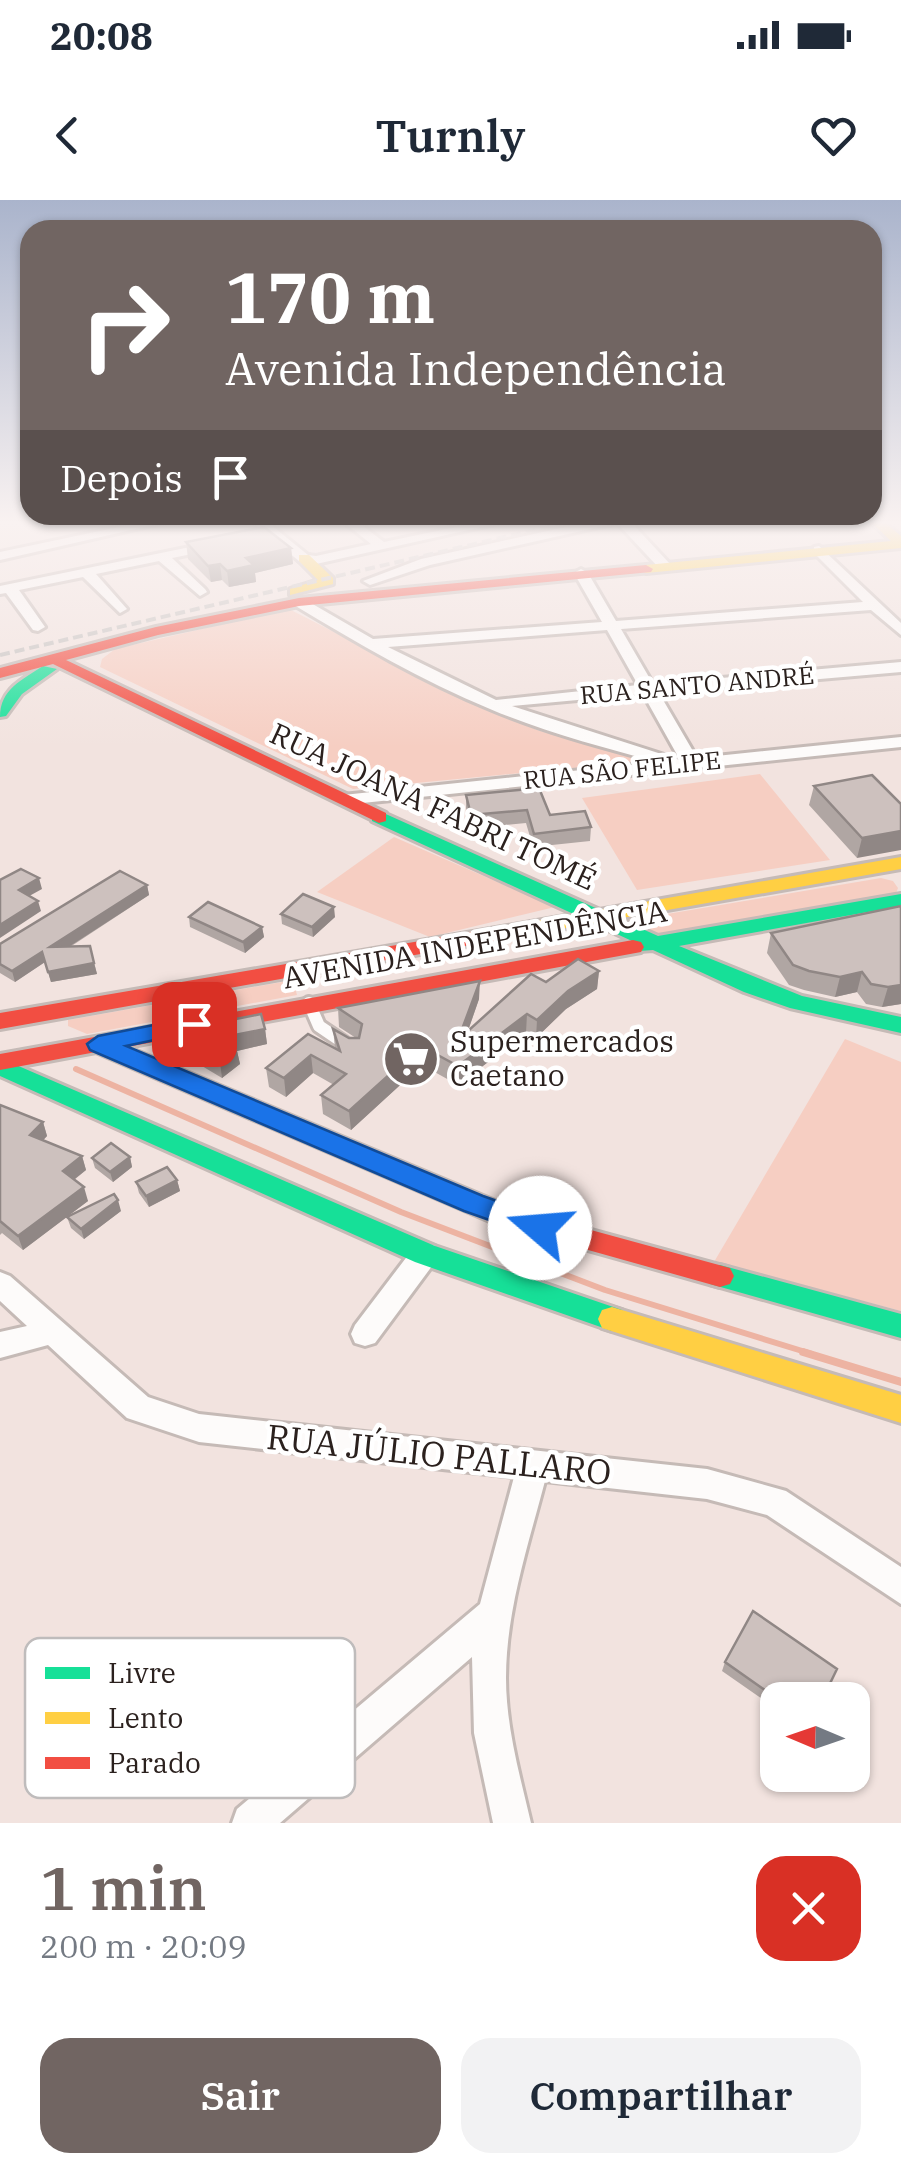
<!DOCTYPE html>
<html lang="pt">
<head>
<meta charset="utf-8">
<style>
  body { margin:0; font-family:"IBM Plex Serif",serif; background:#f2f2f3; color:#1f2937; height:100vh; display:flex; flex-direction:column; font-size:38px; white-space:nowrap }
  * { box-sizing:border-box; margin:0 }
  p { font-size:32px; color:#747a83 }
  .icon { flex:none; width:55px; height:55px; fill:none; stroke:currentColor; stroke-width:2; stroke-linecap:round; stroke-linejoin:round }
  .map { position:relative; height:1623px; overflow:hidden }
  .sheet { display:flex; flex-direction:column; background:#fff; flex:1 }
  .sheet>* { flex:none }
  .banner { position:absolute; left:20px; top:20px; width:862px; height:305px; border-radius:30px; box-shadow:0 2px 8px #0004; background:#716562; color:#fff; overflow:hidden }
  .needle { width:65px; rotate:272deg }
  .controls { position:absolute; left:760px; top:1482px; display:grid; gap:20px }
  .controls a { display:grid; place-items:center; width:110px; height:110px; border-radius:20px; background:#fff; box-shadow:0 2px 8px #0004; font-size:50px }
  .pin { position:absolute; display:grid; place-items:center; width:85px; height:85px; color:#fff; margin:-42px; border-radius:20px; box-shadow:0 5px 15px #0006 }
  .me { position:absolute; width:110px; margin:-55px; rotate:288deg; stroke-linejoin:round; filter:drop-shadow(0 0 8px #0008) }
  .turn { display:flex; align-items:center; gap:35px; height:210px; padding:0 40px; font-size:45px }
  .turn .icon { width:130px; height:130px; stroke-width:2.5 }
  .turn b { display:block; font-size:70px; line-height:85px }
  .then { display:flex; align-items:center; height:95px; padding:0 40px; background:#0003; gap:20px; font-size:38px }
  .round { display:grid; place-items:center; flex:none; width:105px; height:105px; border-radius:30px; background:#f2f2f3 }
  .head { display:flex; align-items:center; justify-content:space-between; height:170px; padding:0 40px }
  h1 { font-size:60px; font-weight:600; line-height:75px; color:#716562 }
  .button { display:flex; gap:20px; margin-top:auto; padding:20px 40px }
  .button a { flex:1; height:115px; border-radius:30px; background:#716562; color:#fff; font-size:40px; font-weight:600; line-height:115px; text-align:center }
  .button a+a { background:#f2f2f3; color:#1f2937 }
  .status { display:flex; justify-content:space-between; align-items:center; height:70px; padding:0 50px; background:#fff; direction:ltr }
  .status svg { height:28px; fill:currentColor }
  header { display:flex; justify-content:space-between; align-items:center; height:130px; padding:0 40px; background:#fff; font-size:45px; font-weight:600 }
  .map>svg:first-child { display:block }
</style>
</head>
<body>
<div class="status"><b>20:08</b><svg viewBox="0 0 49 12"><path d="M0 12V9h3v3zM5 12V6h3v6zM10 12V3h3v9zM15 12V0h3v12zM26 1h20v11H26zM47 4h2v5h-2z"/></svg></div>
<header><svg class="icon" aria-label="back" viewBox="0 0 24 24"><path d="M15 5l-7 7 7 7"/></svg>Turnly<svg class="icon" aria-label="heart" viewBox="0 0 24 24"><path d="M12 20l-8-8c-3-5 5-10 8-4 3-6 11-1 8 4z"/></svg></header>
<div class="map">
<svg width="901" height="1623" viewBox="0 0 901 1623">
  <rect width="100%" height="100%" fill="#f2e3df"/>
  <!-- green -->
  <path fill="#f6cec2" d="M289,409L469,501L537,530L647,561L353,589L100,467L102,459L115,449Z
    M760,574L830,660L637,690L582,598Z
    M394,637L555,707L430,737L317,692Z
    M881,678L893,681L898,688L894,698L657,739L637,728L655,716Z
    M293,780L297,795L87,834L68,826V820Z
    M845,839L901,862V1111L714,1062Z"/>
  <g fill="none" stroke-linecap="round" stroke-linejoin="round">
    <!-- stream-far1 -->
    <path stroke="#edb3a2" stroke-width="6" d="M76,869L401,1012L605,1090L812,1154"/>
    <!-- stream -->
    <path stroke="#edb3a2" stroke-width="8" d="M803,1152L901,1182"/>
    <!-- lane casing -->
    <g stroke="#c5bab6" stroke-width="18">
      <path id="lane" d="M309,803L319,826L344,843"/>
    </g>
    <!-- street casing -->
    <g stroke="#c5bab6" stroke-width="6">
      <path id="street" d="M152,320H175L0,360V352Z
        M251,320H265L308,355L316,356L371,344L341,320H355L384,342L490,320H513L316,364L299,361L271,338L172,358L205,389L207,392L200,396L159,361L96,374L127,409L120,413L83,377L19,390L45,427L38,431L33,430L6,393L0,394V386L263,332Z
        M597,320H629L671,365L659,368L617,323L430,365L370,385L363,381L421,359Z
        M819,346L901,423V435L871,410L621,429L653,484L901,462V472L659,493L697,558L901,537V547L343,605L334,600L343,595L657,562C601,547 544,532 490,509C422,481 357,443 294,405V399H304L373,439L602,422L574,373L581,369L588,373L616,421L863,402L814,353V347ZM607,430L638,485L496,500L388,447ZM643,494L680,560L512,506Z
        M425,1043L435,1046L439,1054L435,1062L375,1143L365,1146L355,1143L351,1134L355,1125L415,1046Z
        M0,1072L10,1076L148,1197L199,1214L707,1269L786,1291L901,1367V1404L767,1315L707,1299L545,1281C528,1346 506,1411 506,1478C506,1527 520,1576 531,1623H493L474,1533L472,1457L280,1623H232L237,1609L480,1404L514,1277L199,1242L127,1218L48,1145L0,1158V1132L27,1126L0,1101Z"/>
    </g>
    <!-- fast casing -->
    <g stroke="#c5bab6" stroke-width="6">
      <path id="fast" d="M43,466L57,469L22,494L6,516L0,517C0,489 22,480 43,466Z
        M379,611L658,736L901,694V706L679,746L802,796L901,817V833L790,808L744,792L653,750L625,752L622,747L632,741L372,621V613Z
        M0,858L435,1046L622,1110L626,1119L622,1128L612,1131L415,1062L0,876Z
        M720,1065L901,1114V1138L710,1084L706,1076L710,1068Z"/>
    </g>
    <!-- slow casing -->
    <g stroke="#c5bab6" stroke-width="6">
      <path id="slow" d="M869,320H882L901,336V348L646,373L639,369L646,365L891,341Z
        M299,355H309L333,378V384L290,395V389L318,380L299,361Z
        M901,657V669L531,734L521,728L531,722Z
        M612,1107L901,1195V1223L602,1128L598,1119L602,1110Z"/>
    </g>
    <!-- jam casing -->
    <g stroke="#c5bab6" stroke-width="6">
      <path id="jam" d="M646,365L653,369L651,372L299,406L158,435L66,460L386,613V621L379,623L53,464L0,478V468L156,427L299,398Z
        M531,722L538,723L541,728L538,733L0,829V813Z
        M633,740L641,742L644,747L641,752L127,847L514,1009L730,1068L734,1076L730,1084L720,1087L499,1025L96,852L0,870V854Z"/>
    </g>
    <!-- lane -->
    <use href="#lane" stroke="#fdfbfa" stroke-width="12"/>
    <!-- street -->
    <use href="#street" fill="#fdfbfa" fill-rule="evenodd"/>
    <!-- fast -->
    <use href="#fast" fill="#16e098" fill-rule="evenodd"/>
    <!-- slow -->
    <use href="#slow" fill="#ffcf43" fill-rule="evenodd"/>
    <!-- jam -->
    <use href="#jam" fill="#f24e42" fill-rule="evenodd"/>
    <!-- rail -->
    <path stroke="#c7c3c1" stroke-width="4" stroke-dasharray="10 5" stroke-linecap="butt" d="M0,455L577,320"/>
  </g>
  <!-- wall -->
  <path fill="#b0a6a3" d="M186,342L291,348L293,364L255,373L256,382L229,387L222,380L211,382L188,359Z
    M814,586L901,604L857,658L809,605Z
    M466,595L550,615L591,627L590,641L533,647L526,623L471,628L466,608Z
    M147,685L149,695L70,747L90,746L97,774L51,782L45,762L15,782L0,773V744Z
    M901,706V804L882,807L866,804L857,792L835,797L804,790L789,785L767,753L771,733Z
    M281,714L335,717L313,737L282,724Z
    M189,717L262,727L264,737L245,753L190,727Z
    M599,771L597,789L566,809L536,838L526,833L458,885L422,865L351,930L323,914L321,895L334,885L313,873L286,897L269,887L266,868L335,848L333,829L349,838H356L339,827L338,808L479,799L468,831L546,782Z
    M186,829H265L267,844L237,851L240,864L222,878L192,860Z
    M0,905L43,922L47,936L43,940L82,956L86,970L74,980L88,1001L23,1050L2,1033L0,1035Z
    M130,957L132,967L113,982L95,968L92,958Z
    M177,980L180,991L149,1007L139,993L136,982Z
    M121,1011L84,1039L71,1028L67,1017Z
    M725,1462L822,1500H778V1510L722,1471Z"/>
  <!-- shaded-wall -->
  <path fill="#908785" d="M291,348L293,364L255,373L256,382L229,387L227,371L246,358Z
    M220,364L222,380L211,382L208,366Z
    M901,631V650L857,658L862,638Z
    M39,678L42,689L22,700L19,690Z
    M147,685L149,695L53,757L50,747Z
    M38,701L41,711L0,738V725Z
    M334,707L335,717L313,737L312,727Z
    M262,727L264,737L245,753L243,742Z
    M42,752L45,762L15,782L12,771Z
    M94,763L97,774L51,782L48,772Z
    M599,771L597,789L566,809L536,838L537,820L568,791Z
    M862,772L857,792L835,797L840,777Z
    M480,781L479,799L458,859V840Z
    M901,785V804L882,807L888,787Z
    M527,814L526,833L458,885V866Z
    M265,829L267,844L237,851L240,864L222,878L220,862L219,838Z
    M421,846L422,865L351,930L349,911Z
    M311,855L313,873L286,897L284,878Z
    M43,922L47,936L35,949L30,935Z
    M82,956L86,970L67,985L63,971Z
    M130,957L132,967L113,982L110,972Z
    M177,980L180,991L149,1007L146,996Z
    M84,987L88,1001L23,1050L18,1036Z
    M118,1000L121,1011L84,1039L81,1029Z"/>
  <!-- building -->
  <path fill="#cdc1be" stroke="#908785" stroke-width="2.5" d="M264,327L291,348L246,358L254,365L227,371L220,364L208,366L186,342Z
    M872,575L901,604V631L862,638L814,586Z
    M539,588L550,615L585,611L591,627L534,634L527,610L471,615L466,595Z
    M21,669L39,678L19,690L38,701L0,725V680Z
    M120,671L147,685L50,747L90,746L94,763L48,772L42,752L12,771L0,764V744Z
    M303,694L334,707L312,727L281,714Z
    M208,702L262,727L243,742L189,717Z
    M901,706V785L888,787L871,784L862,772L840,777L809,771L793,765L771,733Z
    M578,759L599,771L568,791L537,820L527,814L458,866L421,846L349,911L321,895L346,874L311,855L284,878L266,868L308,834L340,851L333,829L349,838H359L362,824L338,808L480,781L458,840L531,774L546,782Z
    M261,814L265,829L219,838L237,848L220,862L189,845L186,829Z
    M0,905L43,922L30,935L82,956L63,971L84,987L18,1036L0,1021Z
    M111,943L130,957L110,972L92,958Z
    M167,967L177,980L146,996L136,982Z
    M114,994L118,1000L81,1029L67,1017Z
    M753,1411L837,1469L822,1500H779L725,1462Z"/>
  <!-- sky -->
  <linearGradient id="sky" x2="0" y2="1"><stop stop-color="#aab4cc"/><stop offset="0.59" stop-color="#f9f2f1"/><stop offset="1" stop-color="#f9f2f1" stop-opacity="0"/></linearGradient>
  <rect width="901" height="547" fill="url(#sky)"/>
  <!-- route -->
  <path fill="#1a73e8" stroke="#114b97" stroke-width="2.5" d="M194,817L206,824L203,830L126,846L483,996L550,1020L554,1028L550,1035L540,1038L464,1011L90,850L87,844L98,836Z"/>
  <!-- icons -->
  <defs>
    <g id="supermarket-disc" transform="scale(2.875)"><circle r="9.5" fill="#716562" stroke="#fff"/><path d="M-6-5.5h2.5l.6 2H6L4.5 2H-2.5L-4.4-4H-6ZM-1.5 3.2a1.3 1.3 0 1 0 .1 0ZM3 3.2a1.3 1.3 0 1 0 .1 0Z" fill="#fff"/></g>
  </defs>
  <g fill-rule="evenodd">
    <use href="#supermarket-disc" x="411" y="859"/>
  </g>
  <g text-anchor="middle" stroke-width="9" stroke-linejoin="round" paint-order="stroke">
    <!-- far-street labels -->
    <g font-size="25" fill="#2b211e" stroke="#fff">
      <text transform="translate(697 485) rotate(-5)" y="9">RUA SANTO ANDRÉ</text>
      <text transform="translate(622 570) rotate(-6)" y="9">RUA SÃO FELIPE</text>
    </g>
    <!-- street labels -->
    <g font-size="30" fill="#2b211e" stroke="#fff">
      <text transform="translate(433 607) rotate(25)" y="10">RUA JOANA FABRI TOMÉ</text>
      <text transform="translate(475 745) rotate(-10)" y="10">AVENIDA INDEPENDÊNCIA</text>
    </g>
    <!-- poi labels -->
    <g font-size="30" fill="#2b211e" stroke="#fff" text-anchor="start">
      <text x="450" y="852">Supermercados<tspan x="450" dy="34">Caetano</tspan></text>
    </g>
    <!-- near-street labels -->
    <g font-size="35" fill="#2b211e" stroke="#fff">
      <text transform="translate(439 1255) rotate(6)" y="12">RUA JÚLIO PALLARO</text>
    </g>
  </g>
  <!-- legend -->
  <rect x="25" y="1438" width="330" height="160" rx="15" fill="#fff" stroke="#bfbcbc" stroke-width="2.5"/>
  <rect x="45" y="1467" width="45" height="12" fill="#16e098"/>
  <rect x="45" y="1512" width="45" height="12" fill="#ffcf43"/>
  <rect x="45" y="1557" width="45" height="12" fill="#f24e42"/>
  <g font-size="28" fill="#2b211e">
    <text x="108" y="1483">Livre</text>
    <text x="108" y="1528">Lento</text>
    <text x="108" y="1573">Parado</text>
  </g>
</svg>
<div class="controls">
<a><svg class="needle" viewBox="-14 -14 28 28"><path d="M0-13l5 13h-10z" fill="#e53935"/><path d="M0 13l5-13h-10z" fill="#747a83"/></svg></a>
</div>
<div class="pin" style="left:194px;top:824px;background:#d93025"><svg class="icon" aria-label="arrive" viewBox="0 0 24 24"><path d="M6 21V4h12l-3 4 3 4H6"/></svg></div>
<svg class="me" style="left:540px;top:1028px" viewBox="-20 -20 40 40"><circle r="19" fill="#fff"/><path d="M0-13L10 11 0 6-10 11z" fill="#1a73e8"/></svg>
<div class="banner">
<div class="turn"><svg class="icon" aria-label="right" viewBox="0 0 24 24"><path d="M7 20v-9h11M14 6l5 5-5 5"/></svg><div><b>170 m</b>Avenida Independência</div></div>
<div class="then">Depois<svg class="icon" aria-label="arrive" viewBox="0 0 24 24"><path d="M6 21V4h12l-3 4 3 4H6"/></svg></div>
</div>
</div>
<section class="sheet">
<div class="head"><div><h1>1 min</h1><p>200 m · 20:09</p></div><a class="round" style="background:#d93025;color:#fff"><svg class="icon" aria-label="close" viewBox="0 0 24 24"><path d="M6 6l12 12M18 6L6 18"/></svg></a></div>
<div class="button"><a>Sair</a><a>Compartilhar</a></div>
</section>
</body>
</html>
